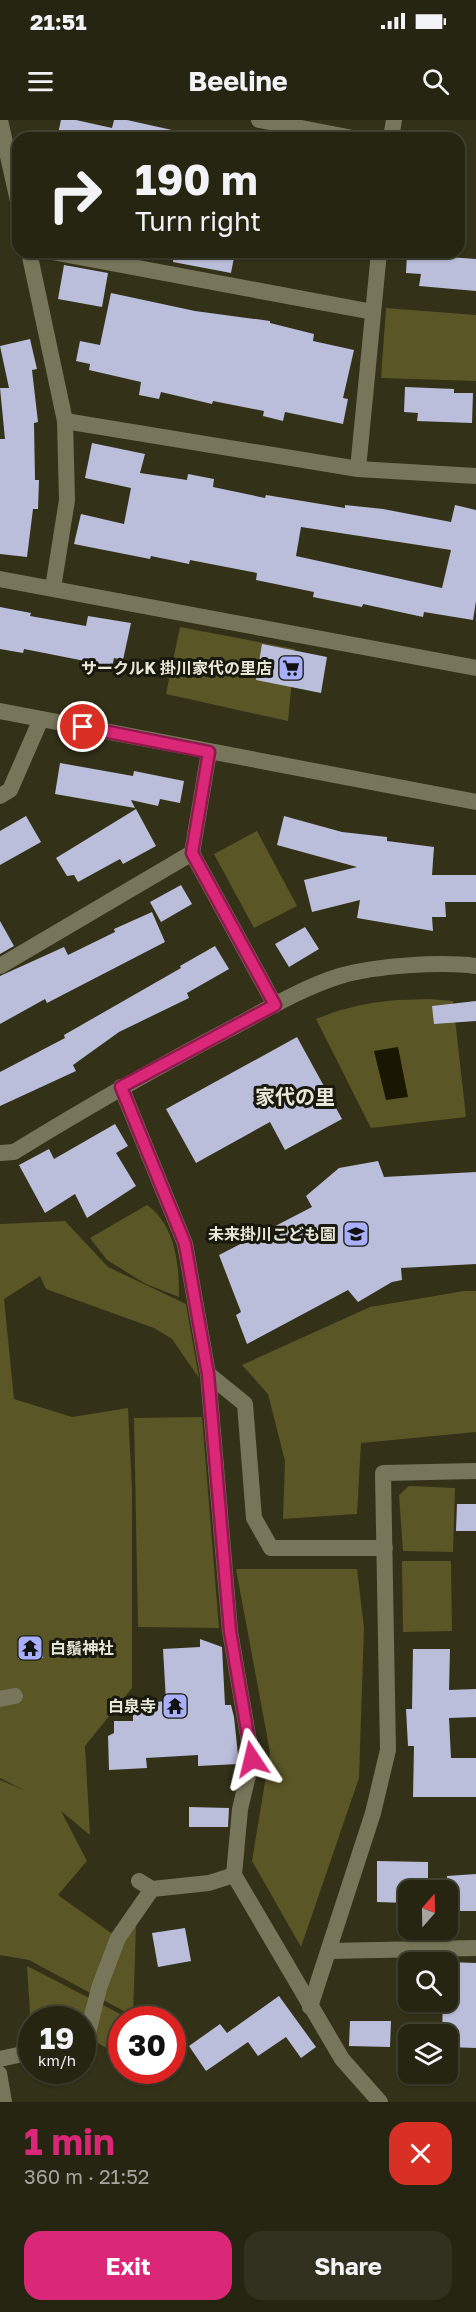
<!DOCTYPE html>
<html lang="en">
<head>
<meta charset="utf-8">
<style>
  body { margin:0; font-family:"Golos Text","Noto Sans JP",sans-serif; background:#323120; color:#f1f3f6; height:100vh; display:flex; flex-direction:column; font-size:22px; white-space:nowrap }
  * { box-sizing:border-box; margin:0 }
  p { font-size:20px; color:#a4a59f }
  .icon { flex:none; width:33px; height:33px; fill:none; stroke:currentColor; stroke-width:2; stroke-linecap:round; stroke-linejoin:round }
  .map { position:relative; height:1982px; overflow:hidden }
  .panel { display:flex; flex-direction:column; background:#262512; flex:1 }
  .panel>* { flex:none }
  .hud { position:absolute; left:12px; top:12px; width:453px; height:126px; border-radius:18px; box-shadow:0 2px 4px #0004,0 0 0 2px #424232; background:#262512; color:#f1f3f6; overflow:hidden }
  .needle { width:39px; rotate:20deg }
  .controls { position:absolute; left:398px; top:1760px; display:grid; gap:12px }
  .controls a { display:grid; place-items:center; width:60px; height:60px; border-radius:12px; background:#262512; box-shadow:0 2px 4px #0004,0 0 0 2px #424232; font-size:30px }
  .speed { position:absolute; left:18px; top:1886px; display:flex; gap:12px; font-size:30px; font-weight:700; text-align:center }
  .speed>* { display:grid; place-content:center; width:78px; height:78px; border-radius:50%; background:#262512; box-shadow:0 2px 4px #0004,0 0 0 2px #424232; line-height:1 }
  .speed small { font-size:15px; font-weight:400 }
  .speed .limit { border:9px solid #d22; background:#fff; color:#111 }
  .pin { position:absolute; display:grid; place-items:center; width:51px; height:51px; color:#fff; margin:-26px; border:3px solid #fff; border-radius:50%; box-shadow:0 2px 6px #0007 }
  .me { position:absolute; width:66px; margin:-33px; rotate:350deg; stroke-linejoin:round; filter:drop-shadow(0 0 4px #0008) }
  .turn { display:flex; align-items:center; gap:21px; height:126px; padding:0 24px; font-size:27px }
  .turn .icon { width:78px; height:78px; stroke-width:2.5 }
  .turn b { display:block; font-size:42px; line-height:51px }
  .round { display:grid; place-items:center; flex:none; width:63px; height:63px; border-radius:18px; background:#323120 }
  .summary { display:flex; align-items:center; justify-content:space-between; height:102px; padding:0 24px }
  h1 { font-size:36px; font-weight:700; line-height:45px; color:#db2777 }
  .primary-button { display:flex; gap:12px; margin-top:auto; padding:12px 24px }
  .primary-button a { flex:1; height:69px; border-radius:18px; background:#db2777; color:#fff; font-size:24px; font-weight:700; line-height:69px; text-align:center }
  .primary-button a+a { background:#323120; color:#f1f3f6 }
  .status { display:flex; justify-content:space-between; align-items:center; height:42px; padding:0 30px; background:#262512; direction:ltr }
  .status svg { height:16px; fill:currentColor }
  header { display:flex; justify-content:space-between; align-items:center; height:78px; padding:0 24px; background:#262512; font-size:27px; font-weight:700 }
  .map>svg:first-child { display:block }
</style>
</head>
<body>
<div class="status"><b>21:51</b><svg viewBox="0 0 49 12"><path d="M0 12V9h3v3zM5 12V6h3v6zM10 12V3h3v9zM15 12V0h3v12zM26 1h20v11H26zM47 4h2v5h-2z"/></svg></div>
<header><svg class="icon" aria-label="menu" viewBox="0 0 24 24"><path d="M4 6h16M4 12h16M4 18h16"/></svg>Beeline<svg class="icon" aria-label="search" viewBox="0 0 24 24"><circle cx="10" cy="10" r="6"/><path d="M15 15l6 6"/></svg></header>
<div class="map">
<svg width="476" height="1982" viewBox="0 0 476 1982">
  <rect width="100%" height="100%" fill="#333118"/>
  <!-- green -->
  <path fill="#5a5626" d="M386,188L476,195V261L381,258Z
    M180,507L295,529L288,601L166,574Z
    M257,711L297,786L254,808L214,734Z
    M430,879L453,881L466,997L371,1008L316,899C359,882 384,880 430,879Z
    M147,1085C176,1106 179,1144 179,1177L146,1164L107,1140L90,1118Z
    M65,1101L108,1147L186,1184L199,1258L172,1219L154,1208L46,1169L40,1156L4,1179L14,1279L72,1297L128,1288L132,1369V1568L85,1626L90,1715L61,1691L87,1741L58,1775L118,1818L136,1806L133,1896L29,1840L0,1835V1660L26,1671L0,1658V1104Z
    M464,1171H476V1312L361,1323L357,1394L283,1399L285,1341L268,1274L242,1245L370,1187Z
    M202,1297L219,1508L138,1507L134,1298Z
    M409,1366L455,1368L453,1432L403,1431L399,1375Z
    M402,1441H451L452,1511L403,1512Z
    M236,1449H357L364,1508L359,1658L301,1827L252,1741L270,1632Z
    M27,1846L130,1899H122L121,1936L87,1917H83L82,1899H32L31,1909Z"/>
  <!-- water -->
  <path fill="#191601" d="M398,927L408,977L386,980L374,931Z"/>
  <!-- building -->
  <path fill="#babedb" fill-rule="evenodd" d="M61,0H76L112,8L114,0H127L172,10L171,18H57Z
    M174,132H235L231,153L173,142Z
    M407,134L476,139V171L419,166L421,154L406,153Z
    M64,145L108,153L102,187L58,179Z
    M111,173L195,191L270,201V203L314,214L313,221L354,230L343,278L348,279L343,304L285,292L283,301L263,296L264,291L213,281L212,284L161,272L159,279L139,275L141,262L89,250L90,244L76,241L80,221L100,225Z
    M30,219L37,249L32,250L38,302L34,303L35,360H39L38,389H33L27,437L0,434V319H5L0,268H9L0,226Z
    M405,267L454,269V273H473L472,303L417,301L418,293L404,292Z
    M92,323L145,334L140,353L187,360L188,354L214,359L213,367L265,378L266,375L345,388V385L383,389L451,402L455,385L476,390V481L473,500L424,492L423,497L363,484L362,487L313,477L314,472L256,460L257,453L190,440L189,444L151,436L150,439L74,424L81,394L124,404L131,368L85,358ZM301,407L451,430L442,468L296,436Z
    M0,487L31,493L30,496L86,506L88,496L131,503L123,540L114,538L111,551L89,547L90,542L24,529L23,533L0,529Z
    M262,524L327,537L321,573L256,560Z
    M60,643L133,656L134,651L184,661L180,683L160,679L158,686L131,680L135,688L55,674Z
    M136,689L156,726L123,744L120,739L78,762L74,755L67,756L56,738Z
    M26,696L41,722L0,745V711Z
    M284,696L342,712L387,717V721L434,727L432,755H476V782H445L446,797H432L433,811L357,798L360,780L312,792L304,760L357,747L277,725Z
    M181,765L192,784L161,802L150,782Z
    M152,792L165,822L47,883L45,879L0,904V856L64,827L68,835L115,812L114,809Z
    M0,801L14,826L0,834Z
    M305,807L319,829L289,847L275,824Z
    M215,826L229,849L187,873L189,878L119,912L73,945L76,951L0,986V952L65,918L64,915L181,848L180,846Z
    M476,881V901L434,904L432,886Z
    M297,917L342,999L285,1030L270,1002L196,1043L166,989Z
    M115,1004L128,1026L116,1033L136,1066L87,1098L75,1074L45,1093L19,1045L49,1029L54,1039Z
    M378,1041L384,1057L476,1052V1144L401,1148L402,1160L392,1162L358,1182L348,1170L247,1224L236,1195L241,1192L219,1135L312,1087L306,1076L339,1048Z
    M457,1384H476V1411H456Z
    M42,1518L43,1538L18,1539V1519Z
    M200,1519L222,1527L225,1585H231L234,1597L239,1644L198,1646V1635L146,1638L147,1648L109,1650L108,1616L114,1613V1601H133V1591L156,1590V1582L166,1581L163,1529L200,1527Z
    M413,1529H450L449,1570L476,1569V1597L449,1598L451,1638H476V1677H413L414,1626H408L406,1589H412Z
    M189,1687L229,1688L228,1707H189Z
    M377,1741L428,1742V1770H408V1783L377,1782Z
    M476,1754V1791H447V1756Z
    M185,1808L191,1841L158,1847L152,1813Z
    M447,1842L476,1843V1928L447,1927V1914H442L443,1881H447Z
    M279,1876L316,1927L301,1938L286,1917L258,1936L248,1922L206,1951L189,1926L220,1904L227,1913Z
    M350,1901H391L390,1927L349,1926Z"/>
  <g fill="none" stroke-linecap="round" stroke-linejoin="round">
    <!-- service -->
    <path stroke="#78765a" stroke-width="14" d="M0,1953L5,1982"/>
    <!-- minor -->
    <path stroke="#78765a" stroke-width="16" d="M0,0L18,81
      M259,0L353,18
      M391,18L394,0
      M29,132L65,301L67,380L53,468
      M52,132L373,192
      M65,301L358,349L476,356
      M358,349L379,132
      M0,459L476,548
      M209,632L192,733L275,885
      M0,676L10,670L41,599
      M0,846L192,733
      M121,967L185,1124L208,1254L245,1284L254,1398L271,1428H385
      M0,1033L14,1032C84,989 155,948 228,910C264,891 301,868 340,856C374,846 441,841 476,846
      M208,1254L230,1511L252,1639L240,1689L234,1755
      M0,1579L15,1576
      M139,1761L152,1769L209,1763L234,1755L342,1939L380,1982
      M329,1831L476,1828
      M310,1887L373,1693L388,1630L383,1353L476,1351
      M82,1922L86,1921L99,1868L118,1818L152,1769
      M0,1939L32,1932"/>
    <!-- tertiary -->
    <path stroke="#78765a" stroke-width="16" d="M0,591L476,682"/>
  </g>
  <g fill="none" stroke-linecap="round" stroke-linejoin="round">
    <!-- route casing -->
    <g stroke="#8e194d" stroke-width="15">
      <path id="route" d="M83,607L209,632L192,733L275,885L121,967L185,1124L208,1254L230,1511L252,1639"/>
    </g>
    <!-- route -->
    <use href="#route" stroke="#db2777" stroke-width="10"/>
  </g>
  <!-- icons -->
  <defs>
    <g id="supermarket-square" transform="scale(1.35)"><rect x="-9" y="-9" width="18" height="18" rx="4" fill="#a8b0fc" stroke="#19190e"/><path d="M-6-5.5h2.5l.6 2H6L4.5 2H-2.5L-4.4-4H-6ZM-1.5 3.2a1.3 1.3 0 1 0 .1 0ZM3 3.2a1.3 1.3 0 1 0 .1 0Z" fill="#111"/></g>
    <g id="school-square" transform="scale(1.35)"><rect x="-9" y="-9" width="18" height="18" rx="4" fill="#a8b0fc" stroke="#19190e"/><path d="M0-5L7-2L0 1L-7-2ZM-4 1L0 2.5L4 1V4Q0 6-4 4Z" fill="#111"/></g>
    <g id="temple-square" transform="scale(1.35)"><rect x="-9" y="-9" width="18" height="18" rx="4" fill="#a8b0fc" stroke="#19190e"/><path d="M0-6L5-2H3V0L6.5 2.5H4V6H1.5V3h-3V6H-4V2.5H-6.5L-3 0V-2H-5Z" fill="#111"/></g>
  </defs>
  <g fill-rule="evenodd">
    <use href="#supermarket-square" x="291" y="548"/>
    <use href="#school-square" x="356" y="1114"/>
    <use href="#temple-square" x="30" y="1528"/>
    <use href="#temple-square" x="175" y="1586"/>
  </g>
  <g text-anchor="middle" stroke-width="6" stroke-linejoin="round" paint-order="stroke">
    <!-- poi labels -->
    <g font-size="16" font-weight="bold" fill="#e8e8d8" stroke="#19190e" text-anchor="end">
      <text x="272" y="554">サークルK 掛川家代の里店</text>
      <text x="336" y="1120">未来掛川こども園</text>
      <text x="50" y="1534" text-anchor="start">白鬚神社</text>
      <text x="156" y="1592">白泉寺</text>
    </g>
    <!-- quarter labels -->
    <g font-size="20" font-weight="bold" fill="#e8e8d8" stroke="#19190e">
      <text x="295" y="984">家代の里</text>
    </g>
  </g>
</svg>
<div class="controls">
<a><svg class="needle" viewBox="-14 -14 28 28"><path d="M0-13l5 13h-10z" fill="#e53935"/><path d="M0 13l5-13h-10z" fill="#a4a59f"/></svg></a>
<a><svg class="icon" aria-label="search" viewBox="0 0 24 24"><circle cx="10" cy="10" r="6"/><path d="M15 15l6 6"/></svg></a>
<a><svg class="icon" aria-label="layers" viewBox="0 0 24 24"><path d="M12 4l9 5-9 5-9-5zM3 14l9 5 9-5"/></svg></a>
</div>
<div class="speed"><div>19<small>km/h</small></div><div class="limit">30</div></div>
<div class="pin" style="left:83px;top:607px;background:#d93025"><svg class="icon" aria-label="arrive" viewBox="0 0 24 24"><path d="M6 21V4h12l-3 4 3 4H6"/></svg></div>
<svg class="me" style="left:252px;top:1639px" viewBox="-20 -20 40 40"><path d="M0-17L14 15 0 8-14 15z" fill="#db2777" stroke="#fff" stroke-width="4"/></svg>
<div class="hud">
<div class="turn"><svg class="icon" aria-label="right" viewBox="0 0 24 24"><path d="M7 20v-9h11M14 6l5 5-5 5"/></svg><div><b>190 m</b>Turn right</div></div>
</div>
</div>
<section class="panel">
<div class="summary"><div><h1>1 min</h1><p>360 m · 21:52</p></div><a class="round" style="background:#d93025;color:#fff"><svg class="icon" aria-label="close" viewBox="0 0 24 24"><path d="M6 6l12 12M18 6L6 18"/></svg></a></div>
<div class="primary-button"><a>Exit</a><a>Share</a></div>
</section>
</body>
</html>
